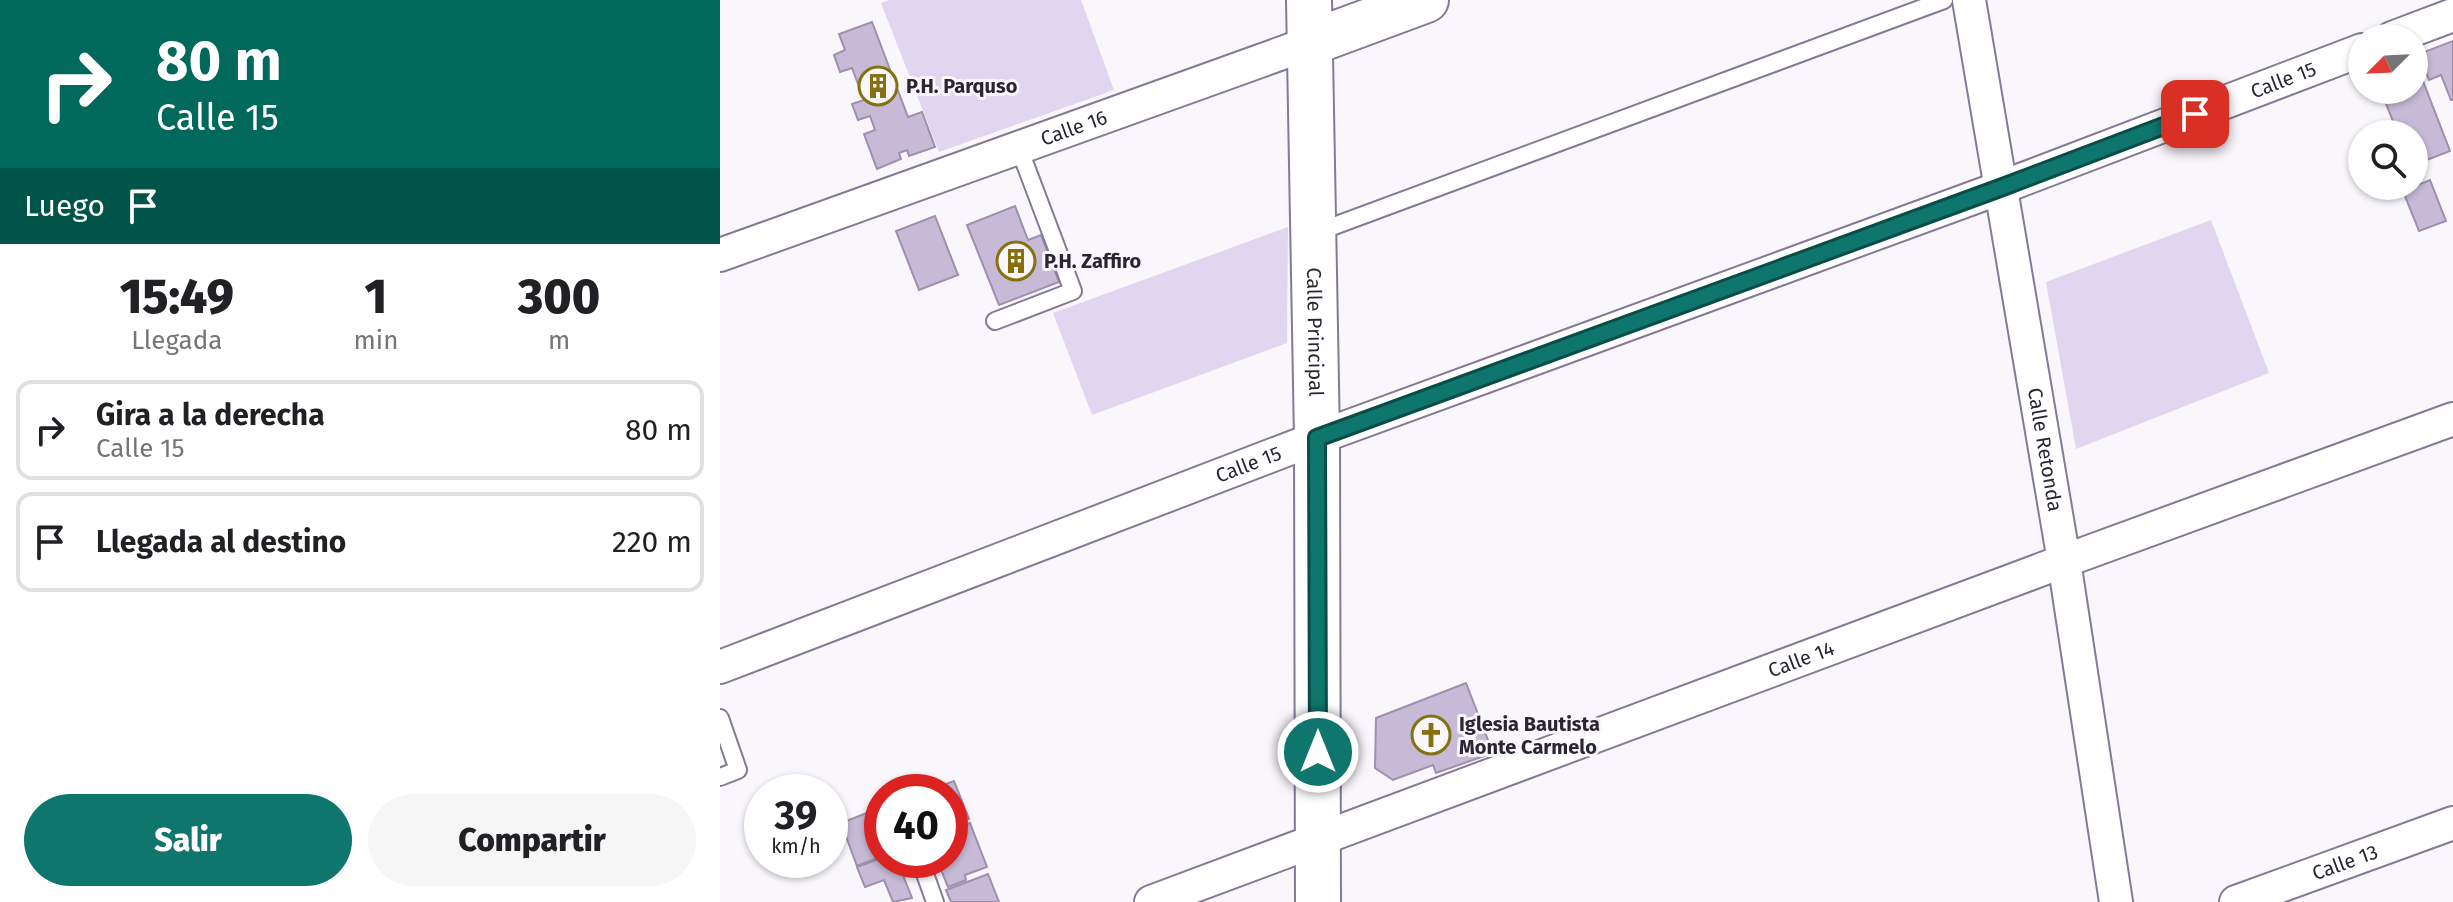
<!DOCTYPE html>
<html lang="es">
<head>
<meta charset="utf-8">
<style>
  body { margin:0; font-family:"Fira Sans",sans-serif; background:#f6f6f6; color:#202124; height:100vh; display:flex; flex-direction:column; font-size:30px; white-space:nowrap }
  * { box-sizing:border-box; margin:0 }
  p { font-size:26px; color:#757577 }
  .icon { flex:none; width:44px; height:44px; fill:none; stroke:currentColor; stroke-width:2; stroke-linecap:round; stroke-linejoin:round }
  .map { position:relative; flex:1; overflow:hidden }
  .drawer { display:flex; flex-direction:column; background:#fff; width:720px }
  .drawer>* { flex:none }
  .top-card { background:#00695c; color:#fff; overflow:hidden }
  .needle { width:52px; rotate:246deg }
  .fabs { position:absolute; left:1628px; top:24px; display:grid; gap:16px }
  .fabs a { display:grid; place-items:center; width:80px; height:80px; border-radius:50%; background:#fff; box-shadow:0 2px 6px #0004; font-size:40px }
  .speed { position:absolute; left:24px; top:774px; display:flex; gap:16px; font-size:40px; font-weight:700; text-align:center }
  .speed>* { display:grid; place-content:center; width:104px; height:104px; border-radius:50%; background:#fff; box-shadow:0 2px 6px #0004; line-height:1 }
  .speed small { font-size:20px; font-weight:400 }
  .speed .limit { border:12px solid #d22; background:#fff; color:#111 }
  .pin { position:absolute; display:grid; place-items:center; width:68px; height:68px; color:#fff; margin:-34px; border-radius:16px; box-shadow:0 4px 12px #0006 }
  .me { position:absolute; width:88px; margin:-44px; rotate:0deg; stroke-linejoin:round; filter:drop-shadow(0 0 6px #0008) }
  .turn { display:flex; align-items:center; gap:28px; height:168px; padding:0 24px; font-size:36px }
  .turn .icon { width:104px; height:104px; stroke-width:2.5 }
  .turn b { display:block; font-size:56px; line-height:68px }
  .then { display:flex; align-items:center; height:76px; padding:0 24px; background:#0003; gap:16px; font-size:30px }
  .eta { display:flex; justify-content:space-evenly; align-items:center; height:136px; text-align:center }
  .eta b { font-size:48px; font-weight:800; line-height:56px }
  .button { display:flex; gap:16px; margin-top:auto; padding:16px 24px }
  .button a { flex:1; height:92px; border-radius:48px; background:#0f766e; color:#fff; font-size:32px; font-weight:800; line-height:92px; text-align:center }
  .button a+a { background:#f6f6f6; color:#202124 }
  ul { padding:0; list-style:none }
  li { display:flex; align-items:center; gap:24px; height:100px; margin:0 16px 12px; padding:0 8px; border:4px solid #e0e0e0; border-radius:16px }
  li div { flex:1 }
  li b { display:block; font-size:30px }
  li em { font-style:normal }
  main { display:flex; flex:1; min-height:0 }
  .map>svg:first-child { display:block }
</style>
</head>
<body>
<main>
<section class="drawer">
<div class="top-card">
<div class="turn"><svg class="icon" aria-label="right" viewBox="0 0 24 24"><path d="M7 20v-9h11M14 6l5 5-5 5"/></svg><div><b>80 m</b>Calle 15</div></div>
<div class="then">Luego<svg class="icon" aria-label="arrive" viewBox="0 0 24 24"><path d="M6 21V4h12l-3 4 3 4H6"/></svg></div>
</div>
<div class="eta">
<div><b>15:49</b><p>Llegada</p></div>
<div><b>1</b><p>min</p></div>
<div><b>300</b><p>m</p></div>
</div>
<ul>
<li><svg class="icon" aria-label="right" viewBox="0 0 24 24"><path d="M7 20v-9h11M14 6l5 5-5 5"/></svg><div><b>Gira a la derecha</b><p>Calle 15</p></div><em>80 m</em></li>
<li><svg class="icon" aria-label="arrive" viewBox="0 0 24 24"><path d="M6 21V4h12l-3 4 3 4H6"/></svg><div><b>Llegada al destino</b></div><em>220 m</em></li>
</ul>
<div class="button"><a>Salir</a><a>Compartir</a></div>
</section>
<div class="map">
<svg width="1733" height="902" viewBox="0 0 1733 902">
  <rect width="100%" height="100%" fill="#f9f6fc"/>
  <!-- green -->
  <path fill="#e0d6f0" d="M169,0H361L394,90L219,152L161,3Z
    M1491,220L1549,373L1356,449L1326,282Z
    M568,227L567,343L372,415L333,313Z"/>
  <!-- building -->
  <path fill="#c6bad7" stroke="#9c90ac" stroke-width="2" d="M152,22L188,117L202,112L215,147L189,156L187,150L179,153L181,159L157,169L144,134L155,130L150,116L138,120L132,104L144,100L132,68L120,72L114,55L125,50L119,34Z
    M1733,41V100H1731L1721,75L1709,80L1699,54Z
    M1703,81L1730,151L1694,165V134H1678L1663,96L1680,90H1694V85Z
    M1710,180L1726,221L1699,231L1683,191Z
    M295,206L308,240L321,235L339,282L279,305L247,225Z
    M215,216L238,275L199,290L176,231Z
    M746,683L773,753L716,773L713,765L673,780L655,768L656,718Z
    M234,781L249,819L230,826V792H204Z
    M162,807V856L137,866L121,823Z
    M250,823L267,867L245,875L246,880L228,887L217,860H230V830Z
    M162,858V860H177L192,898L173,902L164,880L145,887L137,867Z
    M268,874L279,902H231L226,890Z"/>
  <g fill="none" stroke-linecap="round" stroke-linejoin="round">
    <!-- lane casing -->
    <g stroke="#857a95" stroke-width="20">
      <path id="lane" d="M595,233L1224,0
        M275,321L353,291L299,148
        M0,718L18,770L0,777
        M200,860L215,902"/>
    </g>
    <!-- street casing -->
    <g stroke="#857a95" stroke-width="36">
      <g id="street">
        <path id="s1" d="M1249,0L1344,561L1396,902"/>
        <path d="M1672,38L1733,15"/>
        <path id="s2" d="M0,255L590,43"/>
        <path id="s3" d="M0,667L597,438L1280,188L1642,50"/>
        <path id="s4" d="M431,902L1344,561L1733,419"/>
        <path id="s5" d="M1516,902L1733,823"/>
      </g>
    </g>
    <!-- secondary casing -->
    <g stroke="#857a95" stroke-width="48">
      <g id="secondary">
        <path id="s6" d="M589,0L597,438L598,902"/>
        <path d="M590,43L706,0"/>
      </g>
    </g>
    <!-- lane -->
    <use href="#lane" stroke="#fff" stroke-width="16"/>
    <!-- street -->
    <use href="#street" stroke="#fff" stroke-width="32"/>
    <!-- secondary -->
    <use href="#secondary" stroke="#fff" stroke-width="44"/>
  </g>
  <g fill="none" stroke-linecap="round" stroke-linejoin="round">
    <!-- route casing -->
    <g stroke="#0a4d48" stroke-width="20">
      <path id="route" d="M598,752L597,438L1280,188L1475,114"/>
    </g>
    <!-- route -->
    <use href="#route" stroke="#0f766e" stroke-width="14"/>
  </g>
  <!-- icons -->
  <defs>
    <g id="building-ring" transform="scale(2)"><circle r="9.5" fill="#f9f6fc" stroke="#867010" stroke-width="1.5"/><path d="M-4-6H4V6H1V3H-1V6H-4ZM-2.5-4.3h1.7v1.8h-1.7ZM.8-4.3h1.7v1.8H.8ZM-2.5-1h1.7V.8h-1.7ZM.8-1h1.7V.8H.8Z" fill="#867010"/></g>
    <g id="church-ring" transform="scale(2)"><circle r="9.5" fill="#f9f6fc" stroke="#867010" stroke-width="1.5"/><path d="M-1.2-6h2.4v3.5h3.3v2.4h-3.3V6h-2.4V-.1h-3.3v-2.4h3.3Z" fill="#867010"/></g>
  </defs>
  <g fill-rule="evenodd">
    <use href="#building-ring" x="158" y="86"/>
    <use href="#building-ring" x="296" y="261"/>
    <use href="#church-ring" x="711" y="735"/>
  </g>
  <g text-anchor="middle" stroke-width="6" stroke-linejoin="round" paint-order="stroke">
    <!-- street labels -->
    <g font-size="20" fill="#2a2631" stroke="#f9f6fc">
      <text dy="7" stroke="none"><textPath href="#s3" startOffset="1670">Calle 15</textPath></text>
      <text dy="7" stroke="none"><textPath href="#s2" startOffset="376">Calle 16</textPath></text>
      <text dy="7" stroke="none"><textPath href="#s6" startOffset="332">Calle Principal</textPath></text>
      <text dy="7" stroke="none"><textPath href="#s1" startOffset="456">Calle Retonda</textPath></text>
      <text dy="7" stroke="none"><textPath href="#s3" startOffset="566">Calle 15</textPath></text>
      <text dy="7" stroke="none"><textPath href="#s4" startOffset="694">Calle 14</textPath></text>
      <text dy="7" stroke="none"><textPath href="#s5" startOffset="116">Calle 13</textPath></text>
    </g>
    <!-- poi labels -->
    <g font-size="20" font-weight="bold" fill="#2a2631" stroke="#f9f6fc" text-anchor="start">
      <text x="186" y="93">P.H. Parquso</text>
      <text x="324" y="268">P.H. Zaffiro</text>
      <text x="739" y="731">Iglesia Bautista<tspan x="739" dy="23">Monte Carmelo</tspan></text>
    </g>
  </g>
</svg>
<div class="fabs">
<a><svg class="needle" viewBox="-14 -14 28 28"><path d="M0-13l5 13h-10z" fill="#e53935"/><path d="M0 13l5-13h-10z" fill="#757577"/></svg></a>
<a><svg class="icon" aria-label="search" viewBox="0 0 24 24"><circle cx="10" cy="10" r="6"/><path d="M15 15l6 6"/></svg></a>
</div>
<div class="speed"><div>39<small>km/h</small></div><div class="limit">40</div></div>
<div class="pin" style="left:1475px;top:114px;background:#d93025"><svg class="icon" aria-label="arrive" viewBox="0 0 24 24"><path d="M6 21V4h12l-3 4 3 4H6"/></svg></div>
<svg class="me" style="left:598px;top:752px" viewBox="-20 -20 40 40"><circle r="17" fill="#0f766e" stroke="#fff" stroke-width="3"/><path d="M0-11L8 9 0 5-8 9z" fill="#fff"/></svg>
</div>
</main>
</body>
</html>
